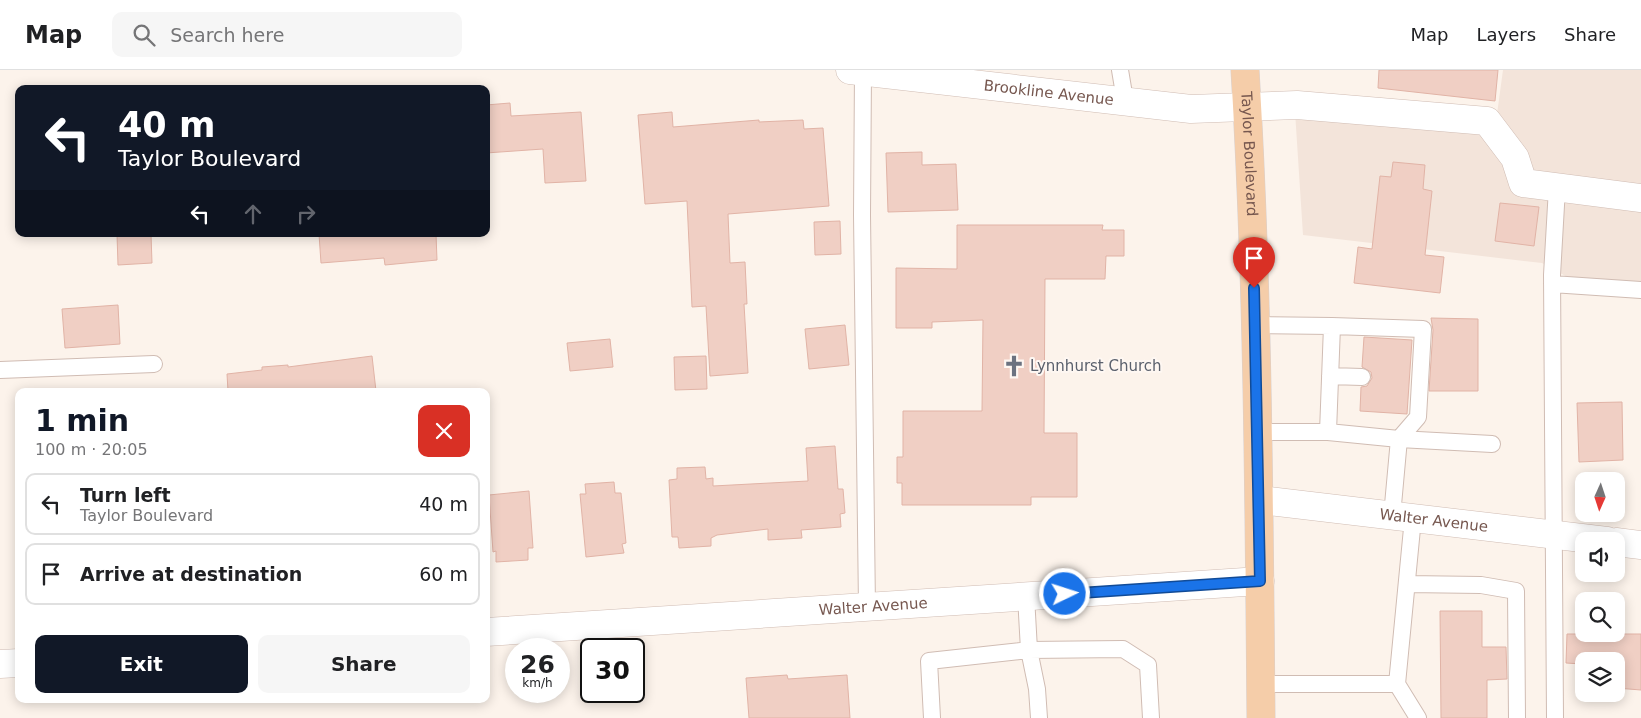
<!DOCTYPE html>
<html lang="en">
<head>
<meta charset="utf-8">
<style>
  body { margin:0; font-family:"DejaVu Sans",sans-serif; background:#f6f6f6; color:#202124; height:100vh; display:flex; flex-direction:column; font-size:19px; white-space:nowrap }
  * { box-sizing:border-box; margin:0 }
  p { font-size:16px; color:#757577 }
  .icon { flex:none; width:28px; height:28px; fill:none; stroke:currentColor; stroke-width:2; stroke-linecap:round; stroke-linejoin:round }
  .map { position:relative; flex:1; overflow:hidden }
  .side { position:absolute; left:15px; top:318px; width:475px; height:315px; display:flex; flex-direction:column; background:#fff; border-radius:10px; box-shadow:0 2px 12px #0003 }
  .side>* { flex:none }
  .guide { position:absolute; left:15px; top:15px; width:475px; height:152px; border-radius:10px; box-shadow:0 2px 12px #0003; background:#111827; color:#fff; overflow:hidden }
  .needle { width:32px; rotate:183deg }
  .fabs { position:absolute; left:1575px; top:402px; display:grid; gap:10px }
  .fabs a { display:grid; place-items:center; width:50px; height:50px; border-radius:10px; background:#fff; box-shadow:0 2px 12px #0003; font-size:25px }
  .speed { position:absolute; left:505px; top:568px; display:flex; gap:10px; font-size:25px; font-weight:700; text-align:center }
  .speed>* { display:grid; place-content:center; width:65px; height:65px; border-radius:50%; background:#fff; box-shadow:0 2px 12px #0003; line-height:1 }
  .speed small { font-size:12px; font-weight:400 }
  .speed .limit { border:2px solid #111; border-radius:8px; background:#fff; color:#111 }
  .pin { position:absolute; display:grid; place-items:center; width:42px; height:42px; color:#fff; margin:-51px -21px; border-radius:50% 50% 50% 0; rotate:-45deg; box-shadow:0 0 5px #0007 }
  .pin .icon { rotate:45deg }
  .me { position:absolute; width:55px; margin:-28px; rotate:86deg; stroke-linejoin:round; filter:drop-shadow(0 0 4px #0008) }
  .turn { display:flex; align-items:center; gap:18px; height:105px; padding:0 20px; font-size:22px }
  .turn .icon { width:65px; height:65px; stroke-width:2.5 }
  .turn b { display:block; font-size:35px; line-height:42px }
  .lanes { display:flex; align-items:center; height:48px; padding:0 20px; background:#0003; justify-content:center; gap:25px; direction:ltr }
  .lanes .off { opacity:.35 }
  .round { display:grid; place-items:center; flex:none; width:52px; height:52px; border-radius:10px; background:#f6f6f6 }
  .summary { display:flex; align-items:center; justify-content:space-between; height:85px; padding:0 20px }
  h1 { font-size:30px; font-weight:600; line-height:38px; color:#111827 }
  .cta { display:flex; gap:10px; margin-top:auto; padding:10px 20px }
  .cta a { flex:1; height:58px; border-radius:10px; background:#111827; color:#fff; font-size:20px; font-weight:600; line-height:58px; text-align:center }
  .cta a+a { background:#f6f6f6; color:#202124 }
  ul { padding:0; list-style:none }
  li { display:flex; align-items:center; gap:15px; height:62px; margin:0 10px 8px; padding:0 10px; border:2px solid #e0e0e0; border-radius:10px }
  li div { flex:1 }
  li b { display:block; font-size:19px }
  li em { font-style:normal }
  header { display:flex; align-items:center; gap:30px; box-sizing:border-box; height:70px; padding:0 25px; background:#fff; border-bottom:1px solid #e0e0e0 }
  header strong { font-size:24px }
  nav { display:flex; gap:28px; margin-inline-start:auto; font-size:18px }
  .search { width:350px; height:45px; background:#f6f6f6; display:flex; align-items:center; gap:12px; box-sizing:border-box; padding:0 18px; border-radius:10px; color:#757577; font-size:19px }
  .map>svg:first-child { display:block }
</style>
</head>
<body>
<header>
<strong>Map</strong>
<div class="search"><svg class="icon" aria-label="search" viewBox="0 0 24 24"><circle cx="10" cy="10" r="6"/><path d="M15 15l6 6"/></svg>Search here</div>
<nav><a>Map</a><a>Layers</a><a>Share</a></nav>
</header>
<div class="map">
<svg width="1641" height="648" viewBox="0 0 1641 648">
  <rect width="100%" height="100%" fill="#fcf3eb"/>
  <!-- residential -->
  <path fill="#f3e4da" d="M1503,0H1641V215L1571,209L1542,193L1303,165L1294,26L1497,44Z"/>
  <!-- building -->
  <path fill="#f0cfc4" stroke="#e1b3a6" d="M1379,0H1498L1495,31L1378,18Z
    M510,33L511,46L581,42L586,111L545,113L543,79L486,83V35Z
    M672,42L673,57L759,50V52L803,50L804,59L823,58L829,136L728,144L730,193L745,192L747,234H744L748,303L710,306L706,236L692,237L687,131L645,134L638,45Z
    M922,82V95L956,94L958,140L888,142L886,83Z
    M1393,92L1425,95L1423,119L1432,121L1425,185L1444,187L1440,223L1354,213L1358,177L1372,179L1380,106L1391,107Z
    M1500,133L1539,137L1534,176L1495,171Z
    M840,151L841,184L815,185L814,152Z
    M957,155H1103L1102,160H1124V186H1106L1105,209H1045L1044,363H1077V427H1031V435H902V413H897V387H903V341H982L983,250L932,252V258H896V198L957,199Z
    M117,164H151L152,193L118,195Z
    M319,164H436L437,190L385,195L384,188L321,193Z
    M118,235L120,274L65,278L62,239Z
    M1431,248L1478,249V321H1429L1433,260Z
    M845,255L849,295L809,299L805,259Z
    M1364,267L1412,270L1407,344L1360,341L1361,317L1367,316L1372,308L1371,302L1362,297Z
    M610,269L613,297L570,301L567,273Z
    M372,286L376,321H228L227,304L262,300V297L288,295V297Z
    M706,286L707,319L675,320L674,287Z
    M1622,332L1623,390L1579,392L1577,333Z
    M835,376L838,419H843L845,443L840,444L841,457L801,460L802,468L768,470V459L717,465L711,468V476L679,478L678,467H672L669,410L677,409V398L705,397L706,409L713,408V416L808,411L806,378Z
    M614,412L615,423H621L626,473L622,474L624,483L586,487L580,424H586L585,414Z
    M529,421L533,478H528V490L496,492V481L493,482L489,425Z
    M1440,541H1482V577H1506L1507,609L1487,610V648H1441Z
    M1567,564H1641V620L1616,618V591H1584V615H1581L1582,594L1566,593Z
    M787,605L788,609L847,605L850,648H749L746,608Z"/>
  <g fill="none" stroke-linecap="round" stroke-linejoin="round">
    <!-- service casing -->
    <g stroke="#d0bcb3" stroke-width="18">
      <path id="service" d="M1120,0L1125,30
        M863,1L862,145L867,537
        M1552,214L1641,220
        M1255,255L1332,256L1328,362L1399,369L1392,446
        M1332,256L1423,259L1418,347L1399,369
        M0,300L154,294
        M1330,306L1362,307
        M1258,362H1328
        M1399,369L1492,374
        M1407,514L1481,515L1516,521L1517,648
        M1026,526L1029,580L1037,619L1039,648
        M1261,614H1397L1413,448
        M1397,614L1418,648
        M932,648L929,591L1029,580L1123,579L1148,595L1151,648
        M1555,648L1552,205L1557,118"/>
    </g>
    <!-- minor casing -->
    <g stroke="#d0bcb3" stroke-width="29">
      <g id="minor">
        <path id="s1" d="M850,0L1191,39L1297,35L1487,51L1515,88L1523,113L1641,128"/>
        <path id="s2" d="M1260,430L1607,471"/>
        <path d="M1616,472L1641,475"/>
        <path id="s3" d="M486,562L1260,511"/>
        <path d="M0,594L19,593"/>
      </g>
    </g>
    <!-- primary casing -->
    <g stroke="#d9d0ce" stroke-width="29">
      <g id="primary">
        <path id="s4" d="M1245,0C1258,216 1259,432 1261,648"/>
      </g>
    </g>
    <!-- service -->
    <use href="#service" stroke="#fff" stroke-width="16"/>
    <!-- minor -->
    <use href="#minor" stroke="#fff" stroke-width="28"/>
    <!-- primary -->
    <use href="#primary" stroke="#f5cda9" stroke-width="28"/>
  </g>
  <g fill="none" stroke-linecap="round" stroke-linejoin="round">
    <!-- route casing -->
    <g stroke="#114b97" stroke-width="12">
      <path id="route" d="M1065,524L1260,511L1254,218"/>
    </g>
    <!-- route -->
    <use href="#route" stroke="#1a73e8" stroke-width="9"/>
  </g>
  <!-- icons -->
  <defs>
    <g id="church-bare" transform="scale(1.725)"><path d="M-1.2-6h2.4v3.5h3.3v2.4h-3.3V6h-2.4V-.1h-3.3v-2.4h3.3Z" fill="#6b7280" stroke="#fef7f2" stroke-width="2.5" paint-order="stroke"/></g>
  </defs>
  <g fill-rule="evenodd">
    <use href="#church-bare" x="1014" y="296"/>
  </g>
  <g text-anchor="middle" stroke-width="4" stroke-linejoin="round" paint-order="stroke">
    <!-- street labels -->
    <g font-size="15" fill="#76574f" stroke="#fef7f2">
      <text dy="5" stroke="none"><textPath href="#s1" startOffset="200">Brookline Avenue</textPath></text>
      <text dy="5" stroke="none"><textPath href="#s4" startOffset="84">Taylor Boulevard</textPath></text>
      <text dy="5" stroke="none"><textPath href="#s2" startOffset="175">Walter Avenue</textPath></text>
      <text dy="5" stroke="none"><textPath href="#s3" startOffset="388">Walter Avenue</textPath></text>
    </g>
    <!-- worship labels -->
    <g font-size="15" fill="#5b616d" stroke="#fef7f2" text-anchor="start">
      <text x="1030" y="301">Lynnhurst Church</text>
    </g>
  </g>
</svg>
<div class="fabs">
<a><svg class="needle" viewBox="-14 -14 28 28"><path d="M0-13l5 13h-10z" fill="#e53935"/><path d="M0 13l5-13h-10z" fill="#757577"/></svg></a>
<a><svg class="icon" aria-label="sound" viewBox="0 0 24 24"><path d="M4 9h4l5-4v14l-5-4H4zM17 9q2 3 0 6"/></svg></a>
<a><svg class="icon" aria-label="search" viewBox="0 0 24 24"><circle cx="10" cy="10" r="6"/><path d="M15 15l6 6"/></svg></a>
<a><svg class="icon" aria-label="layers" viewBox="0 0 24 24"><path d="M12 4l9 5-9 5-9-5zM3 14l9 5 9-5"/></svg></a>
</div>
<div class="speed"><div>26<small>km/h</small></div><div class="limit">30</div></div>
<div class="pin" style="left:1254px;top:218px;background:#d93025"><svg class="icon" aria-label="arrive" viewBox="0 0 24 24"><path d="M6 21V4h12l-3 4 3 4H6"/></svg></div>
<svg class="me" style="left:1065px;top:524px" viewBox="-20 -20 40 40"><circle r="17" fill="#1a73e8" stroke="#fff" stroke-width="3"/><path d="M0-11L8 9 0 5-8 9z" fill="#fff"/></svg>
<div class="guide">
<div class="turn"><svg class="icon" aria-label="left" viewBox="0 0 24 24"><path d="M17 20v-9H6M10 6l-5 5 5 5"/></svg><div><b>40 m</b>Taylor Boulevard</div></div>
<div class="lanes"><svg class="icon" aria-label="left" viewBox="0 0 24 24"><path d="M17 20v-9H6M10 6l-5 5 5 5"/></svg><svg class="icon off" aria-label="ahead" viewBox="0 0 24 24"><path d="M12 20V5M6 11l6-6 6 6"/></svg><svg class="icon off" aria-label="right" viewBox="0 0 24 24"><path d="M7 20v-9h11M14 6l5 5-5 5"/></svg></div>
</div>
<section class="side">
<div class="summary"><div><h1>1 min</h1><p>100 m · 20:05</p></div><a class="round" style="background:#d93025;color:#fff"><svg class="icon" aria-label="close" viewBox="0 0 24 24"><path d="M6 6l12 12M18 6L6 18"/></svg></a></div>
<ul>
<li><svg class="icon" aria-label="left" viewBox="0 0 24 24"><path d="M17 20v-9H6M10 6l-5 5 5 5"/></svg><div><b>Turn left</b><p>Taylor Boulevard</p></div><em>40 m</em></li>
<li><svg class="icon" aria-label="arrive" viewBox="0 0 24 24"><path d="M6 21V4h12l-3 4 3 4H6"/></svg><div><b>Arrive at destination</b></div><em>60 m</em></li>
</ul>
<div class="cta"><a>Exit</a><a>Share</a></div>
</section>
</div>
</body>
</html>
